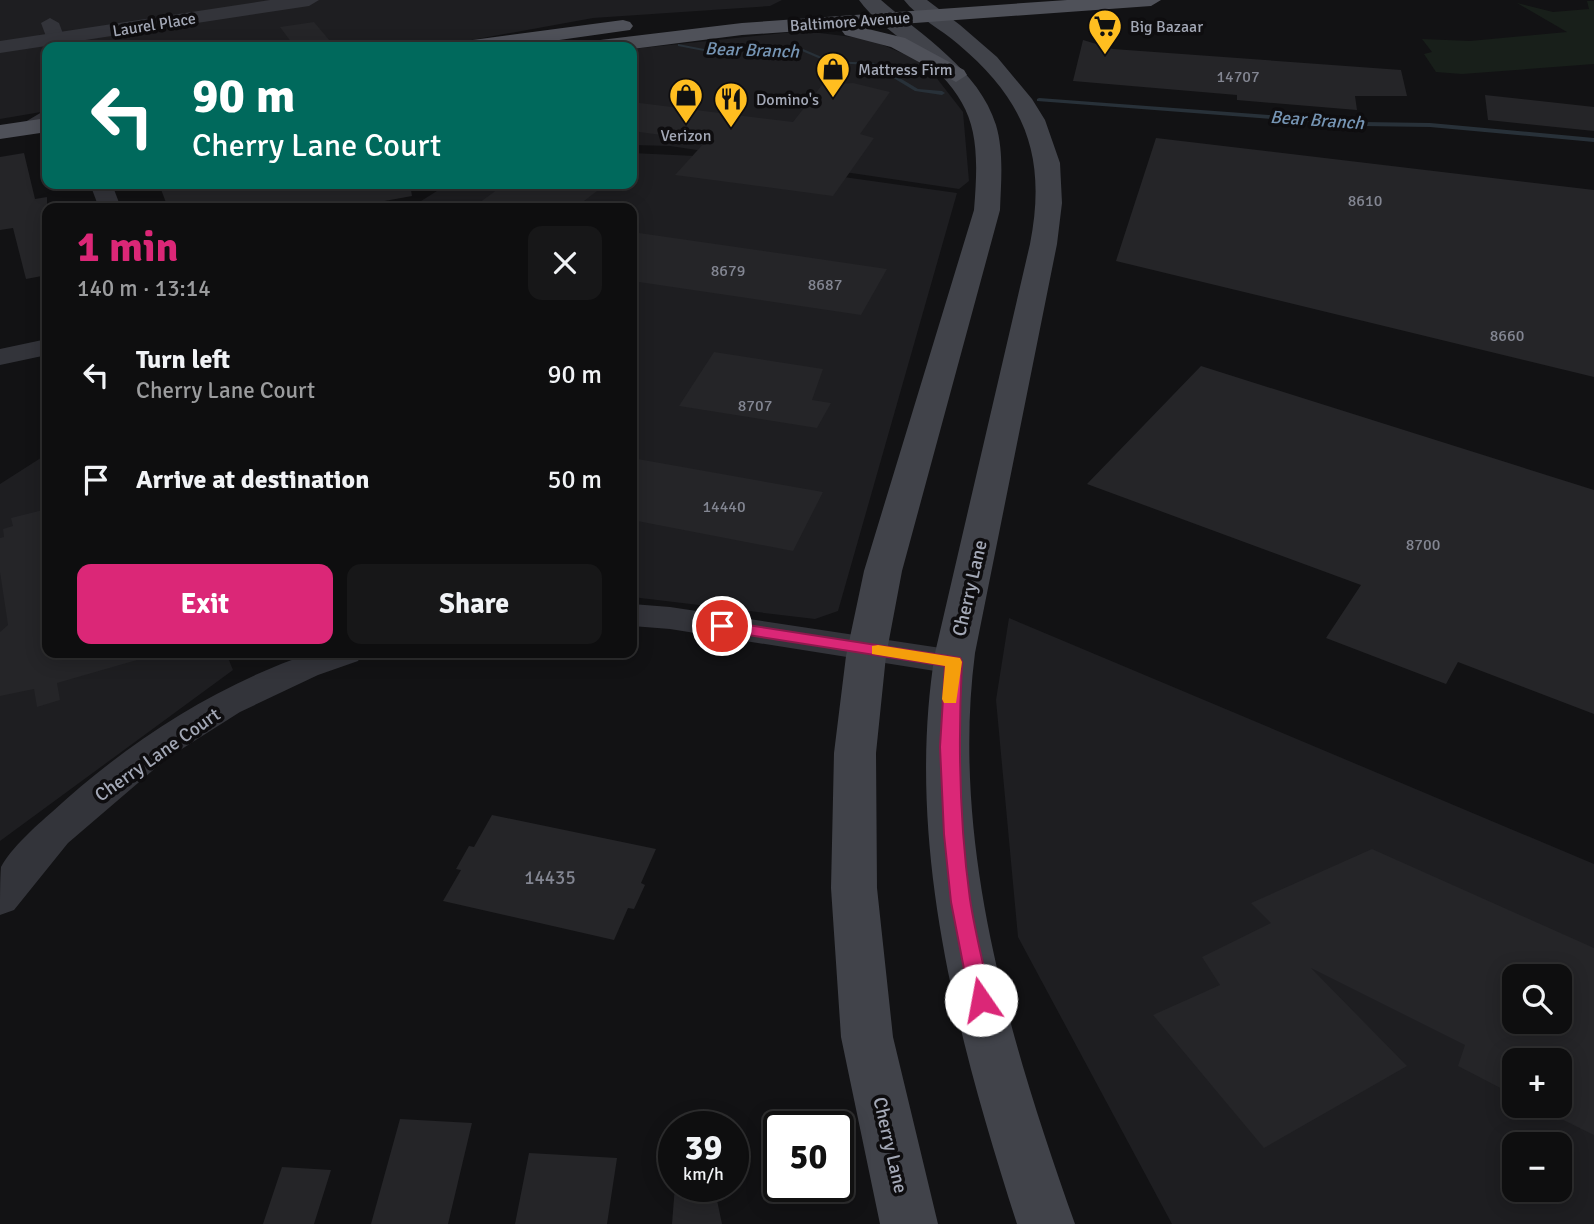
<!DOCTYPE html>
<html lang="en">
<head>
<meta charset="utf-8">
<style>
  body { margin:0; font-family:Signika,sans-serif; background:#171718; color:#f1f3f6; height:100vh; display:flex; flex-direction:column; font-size:26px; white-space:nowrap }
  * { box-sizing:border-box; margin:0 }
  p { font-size:23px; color:#9b9c9e }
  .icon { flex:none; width:38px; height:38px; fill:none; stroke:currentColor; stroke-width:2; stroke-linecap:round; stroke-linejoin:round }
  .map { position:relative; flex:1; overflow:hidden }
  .details { position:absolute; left:42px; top:203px; width:595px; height:455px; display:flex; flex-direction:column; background:#0e0e0f; border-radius:14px; box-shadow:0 4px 18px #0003,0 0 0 2px #2e2e2f }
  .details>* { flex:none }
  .banner { position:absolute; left:42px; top:42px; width:595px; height:147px; border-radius:14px; box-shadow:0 4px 18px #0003,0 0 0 2px #2e2e2f; background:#00695c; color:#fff; overflow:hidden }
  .fabs { position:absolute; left:1502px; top:964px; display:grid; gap:14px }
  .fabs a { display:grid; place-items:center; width:70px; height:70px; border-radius:14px; background:#0e0e0f; box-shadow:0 4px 18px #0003,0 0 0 2px #2e2e2f; font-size:35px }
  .speed { position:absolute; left:658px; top:1111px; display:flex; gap:14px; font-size:35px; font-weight:700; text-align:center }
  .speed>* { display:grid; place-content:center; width:91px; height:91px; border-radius:50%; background:#0e0e0f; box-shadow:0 4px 18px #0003,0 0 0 2px #2e2e2f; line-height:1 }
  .speed small { font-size:18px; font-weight:400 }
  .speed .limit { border:4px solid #111; border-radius:10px; background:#fff; color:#111 }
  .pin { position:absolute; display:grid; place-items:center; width:60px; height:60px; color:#fff; margin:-30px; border:4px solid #fff; border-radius:50%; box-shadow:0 2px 7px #0007 }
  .me { position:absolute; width:77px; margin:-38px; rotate:348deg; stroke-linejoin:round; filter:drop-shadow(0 0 5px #0008) }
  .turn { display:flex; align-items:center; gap:24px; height:147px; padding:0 35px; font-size:32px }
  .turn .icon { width:91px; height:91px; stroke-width:2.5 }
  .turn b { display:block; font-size:49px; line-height:60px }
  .round { display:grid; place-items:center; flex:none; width:74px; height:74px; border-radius:14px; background:#171718 }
  .summary { display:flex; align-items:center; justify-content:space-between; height:119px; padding:0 35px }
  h1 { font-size:42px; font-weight:700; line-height:52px; color:#db2777 }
  .primary-button { display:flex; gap:14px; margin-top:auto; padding:14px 35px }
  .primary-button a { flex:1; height:80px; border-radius:14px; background:#db2777; color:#fff; font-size:28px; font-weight:700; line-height:80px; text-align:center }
  .primary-button a+a { background:#171718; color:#f1f3f6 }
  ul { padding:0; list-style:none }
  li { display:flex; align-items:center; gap:21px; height:105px; padding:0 35px }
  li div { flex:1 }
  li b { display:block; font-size:26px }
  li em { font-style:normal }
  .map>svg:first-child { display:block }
</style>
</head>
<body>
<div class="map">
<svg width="1594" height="1224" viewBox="0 0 1594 1224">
  <rect width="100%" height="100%" fill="#121214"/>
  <!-- built -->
  <path fill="#1e1e21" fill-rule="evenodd" d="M0,0H782L770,6L593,18L433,47H47V111L0,119Z
    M803,31L869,39L925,63L963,112L969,181L959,189L670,146L632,145V49Z
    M632,153L695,156L957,193L838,611L815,619L632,597V208H410L448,184H632Z
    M47,454V653H226L233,670L0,841V484Z
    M1009,618L1594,864V1224H1172L1018,937L996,700ZM1514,976H1559V1022H1514ZM1514,1060H1559V1106H1514ZM1514,1144H1559V1190H1514Z"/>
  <!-- green -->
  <path fill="#181f1a" d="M1587,1H1594V64L1462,74L1436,72L1424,54L1432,52L1422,39L1470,41L1567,32L1517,3L1553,12L1589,9Z"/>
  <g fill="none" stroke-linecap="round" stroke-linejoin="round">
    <!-- stream -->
    <path fill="#283139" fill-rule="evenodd" d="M678,44L704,49L746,45L803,49L831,61L875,63L918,89L942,91L945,93L942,95L915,91L872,65L830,63L802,51L746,47L704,51L678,46Z
      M1039,98L1363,122L1430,123L1594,138V142L1430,127L1363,126L1037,101V99Z"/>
  </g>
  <!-- building -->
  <path fill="#252528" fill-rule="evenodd" d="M314,22L335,47H295L280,27Z
    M1083,40L1113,49L1401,70L1407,96H1355L1357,110L1237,100V95L1073,81Z
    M853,83L890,92L860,134L874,138L833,196L675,175L706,141L632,131V102L793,122L822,85Z
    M1485,95L1594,107V131L1488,120Z
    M1156,138L1594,190V377L1116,261Z
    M24,153L35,199L47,197V275L26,279L13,228L0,230V157Z
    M159,184H410L412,196L346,208H168Z
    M505,184H606L575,208H472Z
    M632,232L792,255L887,269L861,315L632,281Z
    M714,352L823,369L812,400L831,403L817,428L679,406Z
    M1201,366L1594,490V714L1458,662L1446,684L1326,638L1361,585L1087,484Z
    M632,458L823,492L793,551L632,520Z
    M47,509V653H136L137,660L57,683L60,700L37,707L34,689L0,696V632L8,625L0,572V538L4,537L3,529L13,526L11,518Z
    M492,815L656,849L641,883L645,885L634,909L628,908L614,940L443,901L461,870L456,869L469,846L474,847Z
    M1372,849L1594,948V1135L1559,1118V1060H1514V1095L1458,1066L1465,1045L1311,968L1407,1066L1264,1148L1153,1015L1220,985L1202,957L1271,923L1251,903ZM1514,976H1559V1022H1514Z
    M400,1119L472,1123L448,1224H371Z
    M529,1153L617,1158L607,1224H515Z
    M282,1167L331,1170L314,1224H263Z
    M675,1186H714L722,1224H672Z"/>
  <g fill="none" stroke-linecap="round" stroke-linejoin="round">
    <!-- minor -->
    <path fill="#33343a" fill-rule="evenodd" d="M50,18L59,23L68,47H50L41,23Z
      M47,109V123L25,134L15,128Z
      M90,184H112L121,208H99Z
      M47,339V355L0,365V349Z
      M632,604L670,607L954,650L966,654L971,662L966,670L954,674L670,629L632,626Z
      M311,653H363L358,661L318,675L240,712L166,759L68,843L14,910L0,915C0,902 0,878 1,867C12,847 35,827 52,812C127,743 214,686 311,653Z"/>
    <!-- tertiary -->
    <path fill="#33343a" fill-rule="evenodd" d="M270,0H319L309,6L0,53V41Z"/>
    <!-- secondary -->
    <path fill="#41434a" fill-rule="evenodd" d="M859,0H881C922,36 979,70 996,125C1004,152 1001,182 1000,210L902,571L886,656L876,753L877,888L893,1037L938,1224H880L841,1037L831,888L834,753L846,656L864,571L974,210C981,126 974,99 907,44C891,31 871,17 859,0Z
      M904,0H927L960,25L997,57L1032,99L1045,120L1060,163L1062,203L1057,244L975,653C950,846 1011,1044 1075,1224H1017C959,1043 904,845 935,653L1030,244C1047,157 1026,101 958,44C942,30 917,17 904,0Z"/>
    <!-- primary -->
    <path fill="#4f5159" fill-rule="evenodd" d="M1067,0H1161L1151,6L860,27L905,38L964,70L967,75L956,82L891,47L845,35L842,31L844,28L742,35L632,49L581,47L592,41L742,23Z
      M623,20L630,22L633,26L630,30L510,47H454L465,41Z
      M47,118V132L0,139V125Z"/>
  </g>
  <!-- route -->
  <path fill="#db2777" stroke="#8e194d" stroke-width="2" d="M722,621L960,658L962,662C958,742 959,820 970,899C975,933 984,966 991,1000L988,1006L981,1008L974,1006L970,1000L951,902L944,834L940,747L945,666L716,630V622Z"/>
  <!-- slow -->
  <path fill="#f59e0b" d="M878,645L960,658L962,662L956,703H944L942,699L945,666L872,654V646Z"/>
  <!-- icons -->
  <defs>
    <g id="supermarket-pin" transform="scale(1.75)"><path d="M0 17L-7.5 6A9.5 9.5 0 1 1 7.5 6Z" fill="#ffbe20" stroke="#0e0d0f"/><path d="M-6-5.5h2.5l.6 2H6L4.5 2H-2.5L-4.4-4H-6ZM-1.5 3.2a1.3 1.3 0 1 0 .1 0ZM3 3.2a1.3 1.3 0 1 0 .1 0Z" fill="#111"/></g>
    <g id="shop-pin" transform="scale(1.75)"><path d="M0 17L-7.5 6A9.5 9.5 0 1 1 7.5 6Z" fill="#ffbe20" stroke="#0e0d0f"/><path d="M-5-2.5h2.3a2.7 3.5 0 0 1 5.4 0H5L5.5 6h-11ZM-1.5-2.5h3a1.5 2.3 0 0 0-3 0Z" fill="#111"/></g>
    <g id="restaurant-pin" transform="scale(1.75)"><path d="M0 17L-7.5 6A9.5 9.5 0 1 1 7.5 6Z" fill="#ffbe20" stroke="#0e0d0f"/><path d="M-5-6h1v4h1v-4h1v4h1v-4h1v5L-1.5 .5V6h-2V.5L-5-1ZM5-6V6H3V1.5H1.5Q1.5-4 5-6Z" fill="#111"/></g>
  </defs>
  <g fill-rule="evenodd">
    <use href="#supermarket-pin" x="1105" y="26"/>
    <use href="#shop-pin" x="833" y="69"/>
    <use href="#shop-pin" x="686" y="95"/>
    <use href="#restaurant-pin" x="731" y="99"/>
  </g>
  <g text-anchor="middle" stroke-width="7" stroke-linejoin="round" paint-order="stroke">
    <!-- far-street labels -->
    <g font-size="16" fill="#a3a8b6" stroke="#0e0d0f">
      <text transform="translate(850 21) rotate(-4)" y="6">Baltimore Avenue</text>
      <text transform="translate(154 24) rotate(-9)" y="6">Laurel Place</text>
    </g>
    <!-- far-poi labels -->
    <g font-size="16" fill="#a3a8b6" stroke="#0e0d0f" text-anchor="start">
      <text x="1130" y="32">Big Bazaar</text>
      <text x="858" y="75">Mattress Firm</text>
      <text x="756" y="105">Domino's</text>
      <text x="686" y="141" text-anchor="middle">Verizon</text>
    </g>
    <!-- number labels -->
    <g font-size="16" fill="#838692">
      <text x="1238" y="82">14707</text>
      <text x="1365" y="206">8610</text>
      <text x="728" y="276">8679</text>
      <text x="825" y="290">8687</text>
      <text x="1507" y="341">8660</text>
      <text x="755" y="411">8707</text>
      <text x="724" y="512">14440</text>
      <text x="1423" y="550">8700</text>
    </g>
    <!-- far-water labels -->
    <g font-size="18" font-style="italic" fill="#7695b4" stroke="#0e0d0f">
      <text transform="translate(752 50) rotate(2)" y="6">Bear Branch</text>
      <text transform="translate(1317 120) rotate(4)" y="6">Bear Branch</text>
    </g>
    <!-- street labels -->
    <g font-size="19" fill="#a3a8b6" stroke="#0e0d0f">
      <text transform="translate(969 588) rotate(-77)" y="7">Cherry Lane</text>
      <text transform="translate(157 754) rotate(-35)" y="7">Cherry Lane Court</text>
      <text transform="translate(891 1145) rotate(77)" y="7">Cherry Lane</text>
    </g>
    <!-- near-number labels -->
    <g font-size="19" fill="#838692">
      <text x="550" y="884">14435</text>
    </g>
  </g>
</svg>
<div class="fabs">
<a><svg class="icon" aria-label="search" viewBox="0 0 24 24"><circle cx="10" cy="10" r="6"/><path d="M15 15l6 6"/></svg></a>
<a>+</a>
<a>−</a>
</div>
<div class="speed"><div>39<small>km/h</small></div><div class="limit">50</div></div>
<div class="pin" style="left:722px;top:626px;background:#d93025"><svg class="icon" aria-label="arrive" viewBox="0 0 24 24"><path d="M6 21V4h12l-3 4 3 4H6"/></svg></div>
<svg class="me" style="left:981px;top:1000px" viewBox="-20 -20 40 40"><circle r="19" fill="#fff"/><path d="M0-13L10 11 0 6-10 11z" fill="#db2777"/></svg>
<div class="banner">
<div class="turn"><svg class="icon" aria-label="left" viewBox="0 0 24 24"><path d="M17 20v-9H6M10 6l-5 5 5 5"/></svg><div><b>90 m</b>Cherry Lane Court</div></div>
</div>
<section class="details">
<div class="summary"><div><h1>1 min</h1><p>140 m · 13:14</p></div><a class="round"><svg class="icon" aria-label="close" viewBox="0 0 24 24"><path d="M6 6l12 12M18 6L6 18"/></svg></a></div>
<ul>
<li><svg class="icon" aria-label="left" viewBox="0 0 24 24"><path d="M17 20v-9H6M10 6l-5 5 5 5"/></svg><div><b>Turn left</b><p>Cherry Lane Court</p></div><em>90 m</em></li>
<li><svg class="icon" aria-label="arrive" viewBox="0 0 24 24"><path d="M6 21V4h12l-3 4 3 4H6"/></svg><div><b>Arrive at destination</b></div><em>50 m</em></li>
</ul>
<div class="primary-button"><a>Exit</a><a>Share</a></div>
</section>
</div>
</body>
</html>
